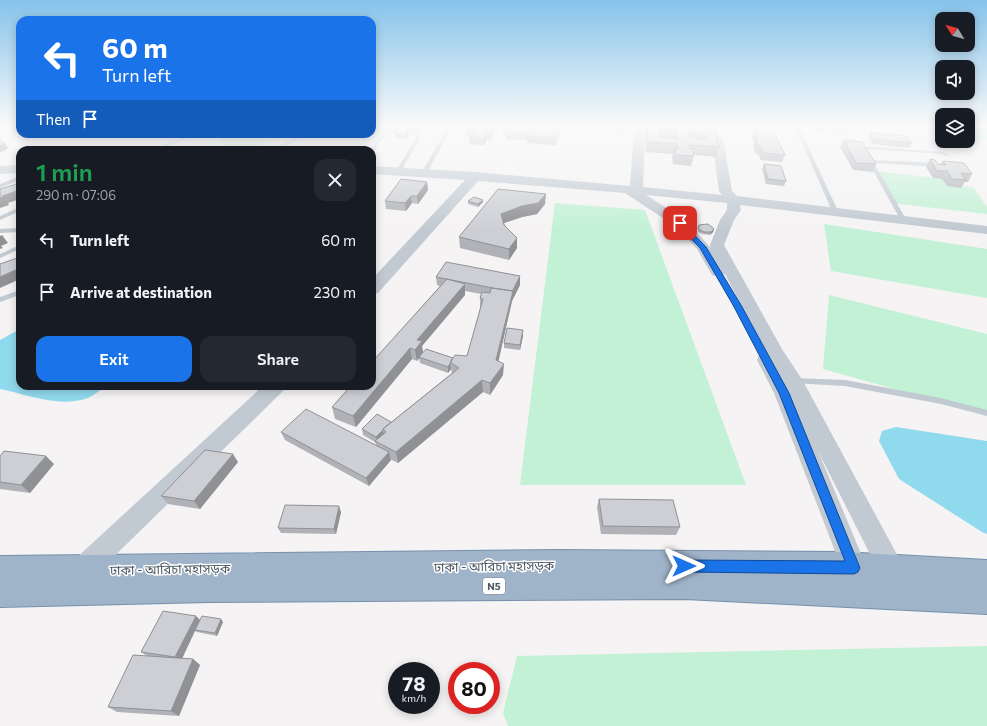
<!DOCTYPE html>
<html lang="en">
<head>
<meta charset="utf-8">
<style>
  body { margin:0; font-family:Commissioner,"Noto Sans Bengali",sans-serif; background:#242831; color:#f1f3f6; height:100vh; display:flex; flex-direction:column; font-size:15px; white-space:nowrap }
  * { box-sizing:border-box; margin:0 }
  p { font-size:13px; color:#9ea1a6 }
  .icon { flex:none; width:22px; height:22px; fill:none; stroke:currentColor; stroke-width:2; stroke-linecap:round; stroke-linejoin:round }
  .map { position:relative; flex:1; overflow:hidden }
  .side { position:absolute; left:16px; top:146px; width:360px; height:244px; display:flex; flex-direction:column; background:#171b24; border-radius:12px; box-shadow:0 2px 10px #0003 }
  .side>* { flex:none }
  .guide { position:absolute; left:16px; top:16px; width:360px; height:122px; border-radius:12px; box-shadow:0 2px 10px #0003; background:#1a73e8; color:#fff; overflow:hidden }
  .needle { width:26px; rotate:307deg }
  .buttons { position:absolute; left:935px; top:12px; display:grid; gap:8px }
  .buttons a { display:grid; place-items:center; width:40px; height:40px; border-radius:8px; background:#171b24; box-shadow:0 2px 10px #0003; font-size:20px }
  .speed { position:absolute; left:388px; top:662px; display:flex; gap:8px; font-size:20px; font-weight:700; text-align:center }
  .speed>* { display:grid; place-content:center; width:52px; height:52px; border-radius:50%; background:#171b24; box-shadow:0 2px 10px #0003; line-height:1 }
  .speed small { font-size:10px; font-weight:400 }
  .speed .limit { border:6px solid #d22; background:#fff; color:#111 }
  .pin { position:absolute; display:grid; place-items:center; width:34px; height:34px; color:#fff; margin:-17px; border-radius:8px; box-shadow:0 2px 6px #0006 }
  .me { position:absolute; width:44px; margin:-22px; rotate:90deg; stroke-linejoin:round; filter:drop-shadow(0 0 3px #0008) }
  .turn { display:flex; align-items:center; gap:14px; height:84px; padding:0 20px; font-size:18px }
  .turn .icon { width:52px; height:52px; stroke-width:2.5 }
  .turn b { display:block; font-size:28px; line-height:34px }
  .then { display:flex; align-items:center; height:38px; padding:0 20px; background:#0003; gap:8px; font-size:15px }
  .round { display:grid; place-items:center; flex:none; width:42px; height:42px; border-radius:12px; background:#242831 }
  .overview { display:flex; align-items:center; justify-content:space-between; height:68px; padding:0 20px }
  h1 { font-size:24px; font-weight:600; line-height:30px; color:#1e9e55 }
  .cta { display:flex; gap:8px; margin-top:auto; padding:8px 20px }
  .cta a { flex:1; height:46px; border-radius:12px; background:#1a73e8; color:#fff; font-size:16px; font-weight:600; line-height:46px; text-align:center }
  .cta a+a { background:#242831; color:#f1f3f6 }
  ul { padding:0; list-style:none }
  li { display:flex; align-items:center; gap:12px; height:52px; padding:0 20px }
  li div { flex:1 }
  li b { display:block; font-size:15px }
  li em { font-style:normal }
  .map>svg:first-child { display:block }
</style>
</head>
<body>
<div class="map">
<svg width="987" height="726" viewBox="0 0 987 726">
  <rect width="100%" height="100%" fill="#f5f3f3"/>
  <!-- green -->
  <path fill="#c3f1d5" d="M580,127H626V133L579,130Z
    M968,127H987V141L968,138Z
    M226,134H289C275,140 225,164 219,139Z
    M876,171L944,179L948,185L973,187L987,207V214L891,203Z
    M555,203L645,210L746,485H520Z
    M824,224L987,249V298L831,271Z
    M829,295L987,334V415L823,369Z
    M987,646V726H508L503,713L517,656Z"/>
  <!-- water -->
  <path fill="#90daee" d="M125,134H189L138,138L123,137Z
    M20,329V386H106C100,390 94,395 88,398C59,408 29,395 0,389V340Z
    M896,427L987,441V534L982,532L899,479L879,441L882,431Z"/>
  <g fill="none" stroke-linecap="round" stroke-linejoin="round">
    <!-- trunk casing -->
    <g stroke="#7690ad" stroke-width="2">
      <path id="trunk" d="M558,550L843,552L987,560V614L685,599L208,602L0,607V556Z"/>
    </g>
    <!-- service -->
    <path fill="#c1cad2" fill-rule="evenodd" d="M387,127H391L388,132H408L421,137L400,173L395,172L416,138L407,134H386L374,151L370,150Z
      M448,127H452L427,173L422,174L421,173Z
      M795,127H799L838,211L837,212L832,211Z
      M193,134H200L157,150H150Z
      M304,134H310L275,150H269Z
      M860,146L943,152L949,155L947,156L942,154L865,149L872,160L938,163L941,165L938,167L874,163L906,219L903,221L900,219L860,147Z
      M20,176V180L0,188V184Z
      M20,207V211L0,220V216Z
      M20,228V232L0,233V229Z
      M20,245V249L0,258V254Z
      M20,290V295L0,302V297Z
      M794,378L845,380L941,398L987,410V416L941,404L845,386L791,383L790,381L791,379Z"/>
    <!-- tertiary -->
    <path fill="#c1cad2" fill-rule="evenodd" d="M643,127H672L676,130L671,133H645L643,187L722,195L719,191L712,139L700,136L698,134L704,131L718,134L723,138L732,191L737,196L987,226V234L740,205L741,210L734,220L724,245L782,349L803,381L900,560L904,569L900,578L891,582L882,578L818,451L867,568L863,577L854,581L845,577L774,393L757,360L759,355L766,353L725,274L718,277L712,275L697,249L675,226L625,193L478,181L378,293L372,294V279L465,180L372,174V166L475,172L630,186L634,131L636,129ZM646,195L727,203V210L720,220L710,245L711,248L685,220Z
      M20,165V173L0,174V166Z
      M263,386H286L283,391L91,579L82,583L73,579L69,570L73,561Z"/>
    <!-- trunk -->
    <use href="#trunk" fill="#9fb4c9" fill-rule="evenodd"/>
  </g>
  <!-- wall -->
  <path fill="#b0b2b7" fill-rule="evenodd" d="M12,127H20V133L13,129Z
    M393,127H422L419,133H408V134L406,139L396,138L395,134L396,132H393Z
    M467,127H496L491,140H486L484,145L469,144V136H466V129Z
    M503,127H559L556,145L527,143V140L506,139V135H503Z
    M646,127H714L719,147L716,157L694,155L691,166L673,164L672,158L673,154L646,152L645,132Z
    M737,127H750L748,130Z
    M811,127H826V128L824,132L812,131Z
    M831,127H847L845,131L833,130Z
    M754,131L785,155L782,162L760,160L759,155L755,153L753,146L754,142L752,138Z
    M871,133L912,143L909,148L872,144L869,138Z
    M844,140L876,164L873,172L853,170L840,147Z
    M930,159L938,164H940L943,161L972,174L968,182H965L961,188L947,186L942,179L933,178L926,167Z
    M764,164L786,181L784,186L766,184L762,169Z
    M427,182L428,190L418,204L412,203L406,211L386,209L385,201Z
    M468,201L483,202L478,207L468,204Z
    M545,204L537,214L522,217L504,223L517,248L509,260L460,248L459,237Z
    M699,225L714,229L713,232L710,235L703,234L698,232Z
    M520,276V285L512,301L498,361L503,375L490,395L483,392L398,463L390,459L391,460L369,486L285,440L281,432L376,445L375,442L363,435L362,429L391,422L452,373L451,369L448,373L420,363L419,358L417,361L412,359L356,427L335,419L332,407L440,286L437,285L436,277ZM465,291L481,294L480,298V309L467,356L453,358L423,352L422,346L465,295Z
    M523,330V336L520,350L504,348V343Z
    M0,456L54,464L30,493L0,489Z
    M238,462L200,509L168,504L161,496Z
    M599,499L680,527L676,535L601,534L597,507Z
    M341,512L336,534L281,533L278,528Z
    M196,616L200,620L223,622L217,636L197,632L195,631L182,658L193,659L200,665L179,716L117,712L108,707L147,656L141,652Z"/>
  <!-- shaded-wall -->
  <path fill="#909195" d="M17,127H20V132Z
    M419,127H422L419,133Z
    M494,127H496L491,140V133Z
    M407,128V131L408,129V134L406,139V134Z
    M486,132V140L484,145V138Z
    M5,143L8,148L4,151L0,152V146Z
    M427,182L428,190L418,204L417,196Z
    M20,190V199L8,203L9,205L0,208V198L2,196Z
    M546,194L545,204L537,214L522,217L501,224V214Z
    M411,196L412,203L406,211L405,203Z
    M483,200V202L478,207V204Z
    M714,229L713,232L710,235L711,232Z
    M2,235L8,243L1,246L3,248L0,249V236Z
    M517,238V248L509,260V249Z
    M374,239L375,245L372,248V241Z
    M20,268V279L0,288V277Z
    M520,276V285L512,301L496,372V360L513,291Z
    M465,284V295L422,346L423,353L417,361L415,350L417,340Z
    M523,330V336L520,350V345Z
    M410,348L412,359L356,427L353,416Z
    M450,363L451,369L448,373V367Z
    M504,364L503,375L490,395V383Z
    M482,380L483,392L398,463L396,452Z
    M383,430L384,436L377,442L376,437Z
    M389,452L391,460L369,486L366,478Z
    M233,454L238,462L200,509L194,501Z
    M46,456L54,464L30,493L21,485Z
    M339,506L341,512L336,534L334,529Z
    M196,616L200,620L181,661L175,657Z
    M221,619L223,622L217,636L215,633Z
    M193,659L200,665L179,716L171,711Z"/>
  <!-- building -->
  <path fill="#cdcfd5" stroke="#909195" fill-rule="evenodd" d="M393,127H419V128H407L406,129H408L406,134H395L398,129L401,128Z
    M467,127H494L491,133L486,132L484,138L469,136L470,134H474L475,132L469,131L470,129H466Z
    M503,127H559L557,138L527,136L528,133L506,132L508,128Z
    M647,127H714L719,147L689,145L690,149H693L694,156L675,155V148L678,149L677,144L648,142ZM659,129L676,130L678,139L660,137ZM688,131L704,132L706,139L689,137Z
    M754,131L774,133L785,155L763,153L762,148L758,145L755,138L758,137Z
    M871,133L907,136L912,143L874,139Z
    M0,140L5,143L0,146Z
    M844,140L862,142L876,164L856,163Z
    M930,159L935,160L938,164L946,165L943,161L964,163L972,174L961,173L966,180L952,179L947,171H937Z
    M764,164L781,166L786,181L768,179Z
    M401,179L427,182L417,196H411L405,203L385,201Z
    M20,183V190L2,196L4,197L0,198V189Z
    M498,189L546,194L538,203L522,206L501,214L504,225L517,238L509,249L459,237Z
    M474,197L483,200L478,204L468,201Z
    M708,224L714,229L711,232H704L698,229L699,225Z
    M20,257V268L0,277V264Z
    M446,262L520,276L512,292L513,291L493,288L436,277Z
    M447,279L465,284L417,340L422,341L415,350L410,348L353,416L332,407L351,386H372V362Z
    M491,288L513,291L496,360L504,364L490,383L482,380L396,452L375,441L386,432L383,429L459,368L450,362L455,355L467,356L483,299L480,298L482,292L490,293Z
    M507,328L523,330L520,345L504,343Z
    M426,349L453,358L448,367L419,357Z
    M306,409L389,452L366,478L281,432Z
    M377,414L391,422L383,429V430L376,437L362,429Z
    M205,450L233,454L194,501L161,496Z
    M4,451L46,456L21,485L0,482V456Z
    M599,499L673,500L680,527L603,526Z
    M285,505L339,506L334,529L278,528Z
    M163,611L196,616L175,657L141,652Z
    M202,616L221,619L215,633L195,630Z
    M133,655L193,659L171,711L108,707Z"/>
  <!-- sky -->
  <linearGradient id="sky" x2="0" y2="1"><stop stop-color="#85c3ea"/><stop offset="0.55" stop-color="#fafafa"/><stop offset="1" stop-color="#fafafa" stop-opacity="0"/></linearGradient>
  <rect width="987" height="229" fill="url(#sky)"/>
  <!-- route -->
  <path fill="#1a73e8" stroke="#114b97" d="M680,221L682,222L706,247L741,305L789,393L860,568L858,572L854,574L684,572L680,570L678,566L680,562L684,560L845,561L779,393L733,305L700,248L676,223Z"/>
  <g text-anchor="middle" stroke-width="3" stroke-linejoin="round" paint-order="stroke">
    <!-- shield labels -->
    <rect fill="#fff" stroke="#808990" stroke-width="1" x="483" y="578" width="22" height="16" rx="3"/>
    <g font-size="10" font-weight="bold" fill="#4a5661">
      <text x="494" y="590">N5</text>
    </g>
    <!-- near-street labels -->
    <g font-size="13" fill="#4a5661" stroke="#fff">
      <text transform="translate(494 566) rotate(-1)" y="5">ঢাকা - আরিচা মহাসড়ক</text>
      <text transform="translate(170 569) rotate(-1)" y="5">ঢাকা - আরিচা মহাসড়ক</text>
    </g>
  </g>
</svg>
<div class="buttons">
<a><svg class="needle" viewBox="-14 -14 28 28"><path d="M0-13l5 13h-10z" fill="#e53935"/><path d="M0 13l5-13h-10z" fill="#9ea1a6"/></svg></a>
<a><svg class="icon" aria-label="sound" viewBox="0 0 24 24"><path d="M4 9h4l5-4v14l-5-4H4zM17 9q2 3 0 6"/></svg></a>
<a><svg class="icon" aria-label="layers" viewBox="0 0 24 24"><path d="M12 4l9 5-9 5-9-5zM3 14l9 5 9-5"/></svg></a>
</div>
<div class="speed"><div>78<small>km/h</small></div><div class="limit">80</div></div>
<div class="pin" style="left:680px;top:223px;background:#d93025"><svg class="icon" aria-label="arrive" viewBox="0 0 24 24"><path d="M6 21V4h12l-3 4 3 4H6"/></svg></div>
<svg class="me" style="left:684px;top:566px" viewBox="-20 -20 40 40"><path d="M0-17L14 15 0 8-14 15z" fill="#1a73e8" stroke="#fff" stroke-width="4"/></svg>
<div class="guide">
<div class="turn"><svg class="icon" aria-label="left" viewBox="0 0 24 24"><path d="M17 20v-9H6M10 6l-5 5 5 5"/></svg><div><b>60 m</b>Turn left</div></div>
<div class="then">Then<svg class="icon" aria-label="arrive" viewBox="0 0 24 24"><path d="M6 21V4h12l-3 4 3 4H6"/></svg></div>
</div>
<section class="side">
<div class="overview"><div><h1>1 min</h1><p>290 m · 07:06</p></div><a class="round"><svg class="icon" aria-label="close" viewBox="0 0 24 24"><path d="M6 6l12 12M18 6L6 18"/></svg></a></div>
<ul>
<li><svg class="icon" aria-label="left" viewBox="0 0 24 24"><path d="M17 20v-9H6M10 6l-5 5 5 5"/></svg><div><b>Turn left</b></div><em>60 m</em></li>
<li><svg class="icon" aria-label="arrive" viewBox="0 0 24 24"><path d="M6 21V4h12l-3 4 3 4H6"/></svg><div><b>Arrive at destination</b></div><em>230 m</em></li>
</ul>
<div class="cta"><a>Exit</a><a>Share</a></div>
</section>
</div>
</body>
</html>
